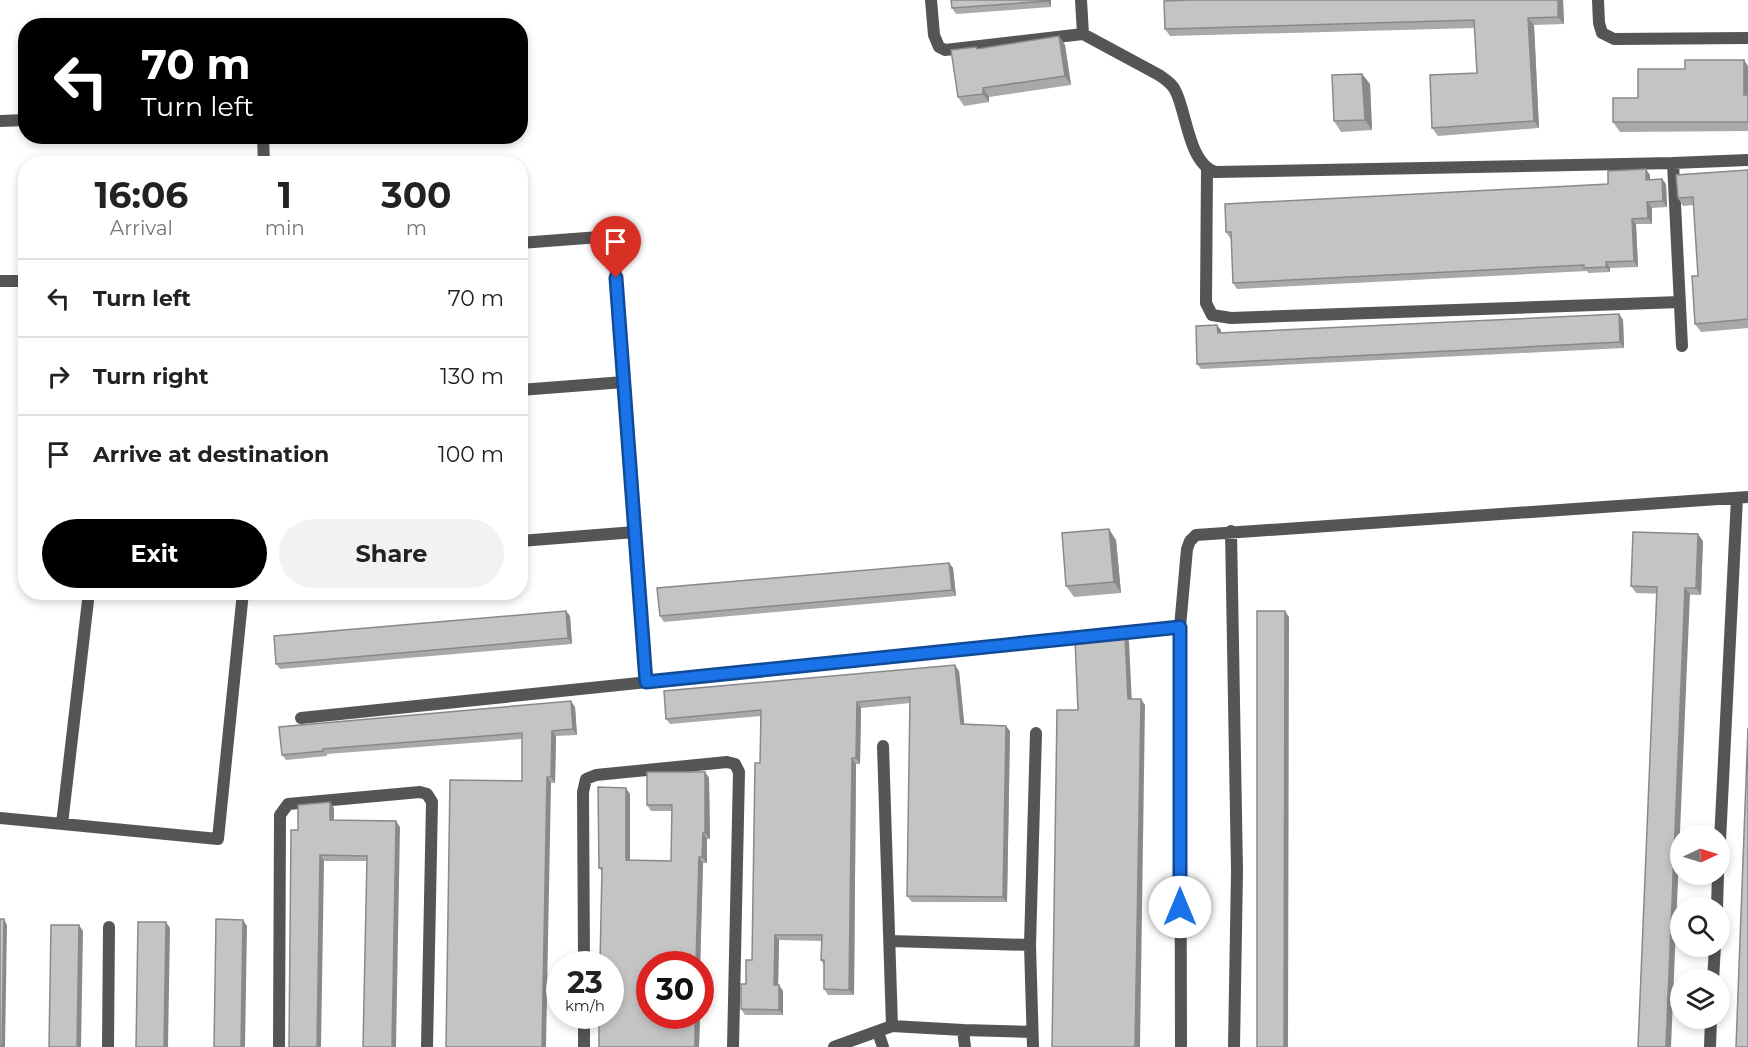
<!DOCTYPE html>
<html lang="en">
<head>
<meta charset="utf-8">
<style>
  body { margin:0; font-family:Montserrat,sans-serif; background:#f2f2f2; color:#222; height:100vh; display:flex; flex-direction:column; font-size:22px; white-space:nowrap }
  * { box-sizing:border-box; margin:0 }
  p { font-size:20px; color:#767676 }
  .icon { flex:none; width:33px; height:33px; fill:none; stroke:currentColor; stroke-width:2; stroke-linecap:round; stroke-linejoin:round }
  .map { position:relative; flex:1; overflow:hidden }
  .panel { position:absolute; left:18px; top:156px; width:510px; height:444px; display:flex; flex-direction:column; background:#fff; border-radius:24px; box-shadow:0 3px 9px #0003 }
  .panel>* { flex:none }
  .guide { position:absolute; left:18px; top:18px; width:510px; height:126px; border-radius:24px; box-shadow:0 3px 9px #0003; background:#000; color:#fff; overflow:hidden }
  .needle { width:39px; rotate:86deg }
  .tools { position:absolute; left:1670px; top:825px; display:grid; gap:12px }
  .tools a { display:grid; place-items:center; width:60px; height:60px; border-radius:50%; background:#fff; box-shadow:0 3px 9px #0003; font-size:30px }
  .speed { position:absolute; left:546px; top:951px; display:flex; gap:12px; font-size:30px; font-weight:700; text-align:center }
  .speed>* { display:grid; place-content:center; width:78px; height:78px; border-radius:50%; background:#fff; box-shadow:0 3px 9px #0003; line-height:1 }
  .speed small { font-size:15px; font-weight:400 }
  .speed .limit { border:9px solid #d22; background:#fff; color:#111 }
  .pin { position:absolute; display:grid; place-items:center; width:51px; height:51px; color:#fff; margin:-62px -26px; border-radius:50% 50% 50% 0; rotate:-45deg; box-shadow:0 0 6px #0007 }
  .pin .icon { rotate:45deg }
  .me { position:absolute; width:66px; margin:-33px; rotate:0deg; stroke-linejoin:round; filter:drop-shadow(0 0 4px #0008) }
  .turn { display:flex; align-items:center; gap:21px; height:126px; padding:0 24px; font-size:27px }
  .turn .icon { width:78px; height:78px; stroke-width:2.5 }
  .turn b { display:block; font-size:42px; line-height:51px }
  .eta { display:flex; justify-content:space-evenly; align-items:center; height:102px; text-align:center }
  .eta b { font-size:36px; font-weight:700; line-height:42px }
  .primary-button { display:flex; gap:12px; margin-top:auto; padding:12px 24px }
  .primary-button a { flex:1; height:69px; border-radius:36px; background:#000; color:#fff; font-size:24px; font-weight:700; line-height:69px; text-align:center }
  .primary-button a+a { background:#f2f2f2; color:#222 }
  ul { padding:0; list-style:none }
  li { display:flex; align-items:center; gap:18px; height:78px; padding:0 24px; border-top:2px solid #e0e0e0 }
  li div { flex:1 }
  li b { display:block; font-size:22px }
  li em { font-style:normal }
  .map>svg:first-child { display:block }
</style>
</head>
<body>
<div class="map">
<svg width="1748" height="1047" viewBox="0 0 1748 1047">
  <rect width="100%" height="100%" fill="#fff"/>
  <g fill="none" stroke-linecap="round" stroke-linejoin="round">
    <!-- minor -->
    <path stroke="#555" stroke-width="12" d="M931,0L934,35L939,47L945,50L1083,34
      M1081,0L1083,34L1159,75C1166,80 1173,84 1176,92C1187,115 1189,163 1215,172L1673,163L1748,160
      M1598,0L1599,23L1602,33L1614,39L1748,38
      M0,121L26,120
      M263,136L264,164
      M1673,163L1682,346
      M1207,169L1206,303L1212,315L1231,318L1680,302
      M520,243L613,236L646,682
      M0,281H26
      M520,390L624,382
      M1231,531L1237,871L1234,1047
      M520,541L635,532
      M301,718L1180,627
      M883,746L892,1026
      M0,818L218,839L243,592
      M62,824L89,592
      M1719,861L1737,498
      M1717,908L1718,874
      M890,941L1030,945
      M584,964L583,792L586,779L596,775L727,762L735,764L739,772L733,1047
      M1713,980L1715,946
      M584,1016V1047
      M963,1030L1032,1032
      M878,1032L883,1047
      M108,1047L109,927
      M279,1047L280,815L288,804L420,792L427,794L432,802L427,1047
      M834,1047L892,1026L963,1030L965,1047
      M1033,1047L1030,945L1036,733
      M1181,1047L1180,627L1187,549L1190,541L1196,535L1748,497
      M1710,1047L1711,1018"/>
  </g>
  <!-- wall -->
  <path fill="#a9a9a9" d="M951,0H1051V7L956,14L952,8Z
    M1189,0H1563L1564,24L1534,25L1539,128L1438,136L1432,128L1477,73L1475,28L1170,36L1165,29Z
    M1059,36L1065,45L1071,85L989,97V102L964,106L958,97L978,49Z
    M1748,66V131L1620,132L1613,122L1638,98L1685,69Z
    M1362,74L1370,84L1372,130L1341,132L1334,121Z
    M1748,170V328L1701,332L1695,324L1698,276L1694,205L1683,206L1678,198Z
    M1650,175V179H1662L1666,184L1667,207L1652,208V224H1636L1638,267L1610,268V272L1588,273L1587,271L1237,289L1233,283L1231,238H1230L1226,232L1608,184Z
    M1619,314L1623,320L1624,348L1201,369L1197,364L1221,330V333Z
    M1116,540L1121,593L1074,597L1066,586Z
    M1703,541L1701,595L1636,593L1631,586Z
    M949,563L953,568L956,596L664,622L660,616Z
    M566,611L570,616L572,644L280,669L276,664Z
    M959,671L964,724L1010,731L1007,902H912L907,896L910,703L861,708L860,764H856L854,995H828L824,989V965L821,960L822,941L779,940L778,985L783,991V1015H745L741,1009L752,960L760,763L761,716L670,724L666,719Z
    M575,707L577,735L556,736L555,783L522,781V739L327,754V756L286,760L282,755Z
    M705,772L709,778L710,839H707V863H703L700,970V964L650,1016H700L699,1047H599L602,871L599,868L630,794V860L671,861L672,811H651L647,805Z
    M330,802L334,808V820L400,827L367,861H324L298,830Z"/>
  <!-- shaded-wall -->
  <path fill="#898989" d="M1048,0H1051V7L1048,1Z
    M1558,0H1563L1564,24L1558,17Z
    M1528,18L1534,25L1539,128L1534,121Z
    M1059,36L1065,45L1071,85L1065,76Z
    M1744,60L1748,66V101L1744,95Z
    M1362,74L1370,84L1372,130L1365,120Z
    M983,88L989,97V102L983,94Z
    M1646,169L1650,175V186L1646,180Z
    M1662,179L1666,184L1667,207L1663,201Z
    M1647,202L1652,208V224L1648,218Z
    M1632,219L1636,224L1638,267L1634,261Z
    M1606,262L1610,268V272L1606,267Z
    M1619,314L1623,320L1624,348L1620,342Z
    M1217,325L1221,330V339L1218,333Z
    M1109,529L1116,540L1121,593L1114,582Z
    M1698,534L1703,541L1701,595L1696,588Z
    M949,563L953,568L956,596L952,590Z
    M1685,588L1690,594L1671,1047H1666Z
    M566,611L570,616L572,644L568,638Z
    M1285,611L1289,617L1288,1047H1284Z
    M1125,635L1129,641L1132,705L1128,699Z
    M955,665L959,671L965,730L961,724Z
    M1141,699L1145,705L1140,1047H1135Z
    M571,701L575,707L577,735L573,729Z
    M857,702L861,708L860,764L856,758Z
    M1006,726L1010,731L1007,902L1003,897Z
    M552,731L556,736L555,783L551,777Z
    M852,758L856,764L854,995L849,990Z
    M705,772L709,778L710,839L705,833Z
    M547,777L551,783L546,1047H542Z
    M626,788L630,794V866L626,860Z
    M330,802L334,808V825L330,820Z
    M396,821L400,827L396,1047H392Z
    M703,833L707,839V863L702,857Z
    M320,855L324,861L321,1047H317Z
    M699,857L703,863L700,970V964H696Z
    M4,919L7,925L5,1047H2Z
    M243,920L247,926L245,1047H241Z
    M166,922L170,928L168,1047H164Z
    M79,925L83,931L81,1047H77Z
    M775,935L779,940L778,990L774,985Z
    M779,985L783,991V1015L779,1010Z
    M695,1016H700L699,1047H695Z"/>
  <!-- building -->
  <path fill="#c4c4c4" stroke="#898989" stroke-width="1.5" d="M951,0H1048V1L952,8Z
    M1189,0H1558V17L1528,18L1534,121L1432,128L1430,75L1477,73L1474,20L1165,29L1164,1Z
    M1059,36L1065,76L983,88V94L958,97L951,50L976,47L977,49Z
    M1685,60H1744V95H1748V122H1613V98H1638V69H1685Z
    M1362,74L1365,120L1334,121L1332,75Z
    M1646,169V180L1662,179L1663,201L1647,202L1648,218L1632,219L1634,261L1606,262V267L1584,268V265L1233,283L1231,232H1226L1225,204L1608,184V171Z
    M1748,170V319L1695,324L1692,276H1698L1693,197L1678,198L1676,175Z
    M1619,314L1620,342L1197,364L1196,326L1217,325L1218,333Z
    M1109,529L1114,582L1066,586L1062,533Z
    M1633,532L1698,534L1696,588H1685L1666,1047H1638L1657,587L1631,586Z
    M949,563L952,590L660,616L657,588Z
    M566,611L568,638L276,664L274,636Z
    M1257,611H1285L1284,1047H1257Z
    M1125,635L1128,699H1141L1135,1047H1052L1057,710H1078L1075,640Z
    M955,665L961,724L1006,726L1003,897L907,896L910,697L857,702L856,758H852L849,990L824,989V960H821L822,935H775L774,985H779V1010L741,1009V984H746V960H752L755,763H760L761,710L666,719L664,691Z
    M571,701L573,729L552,731L551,777H547L542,1047H446L450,780L522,781V733L323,749V751L282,755L279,727Z
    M1748,728V1047H1736Z
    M647,772H705V833H703L702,857H699L696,964H650V1016H695V1047H599V1016H610V964H600L602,868H599L598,787L626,788V860L671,861L672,805H647Z
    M330,802V820L396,821L392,1047H363L367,856L320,855L317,1047H289L291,830H298V805Z
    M0,919H4L2,1047H0Z
    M216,919L243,920L241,1047H214Z
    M138,922H166L164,1047H136Z
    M51,925H79L77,1047H49Z"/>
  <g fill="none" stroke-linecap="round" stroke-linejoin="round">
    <!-- route casing -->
    <g stroke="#114b97" stroke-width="15">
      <path id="route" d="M616,278L646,682L1180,627V907"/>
    </g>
    <!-- route -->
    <use href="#route" stroke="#1a73e8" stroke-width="10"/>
  </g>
</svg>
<div class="tools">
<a><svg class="needle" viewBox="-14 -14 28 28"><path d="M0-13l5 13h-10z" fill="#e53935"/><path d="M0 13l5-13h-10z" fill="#767676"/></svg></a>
<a><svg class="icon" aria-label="search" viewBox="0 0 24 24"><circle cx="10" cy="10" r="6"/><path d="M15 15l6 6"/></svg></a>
<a><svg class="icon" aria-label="layers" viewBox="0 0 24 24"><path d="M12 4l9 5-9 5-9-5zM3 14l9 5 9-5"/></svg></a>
</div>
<div class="speed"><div>23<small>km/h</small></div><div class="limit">30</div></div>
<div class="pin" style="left:616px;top:278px;background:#d93025"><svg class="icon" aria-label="arrive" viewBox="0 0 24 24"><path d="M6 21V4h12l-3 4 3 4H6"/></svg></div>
<svg class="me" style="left:1180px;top:907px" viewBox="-20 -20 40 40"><circle r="19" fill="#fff"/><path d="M0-13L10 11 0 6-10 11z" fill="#1a73e8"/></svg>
<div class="guide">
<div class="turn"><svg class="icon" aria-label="left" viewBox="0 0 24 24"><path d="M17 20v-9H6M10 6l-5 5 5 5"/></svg><div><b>70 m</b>Turn left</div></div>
</div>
<section class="panel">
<div class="eta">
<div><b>16:06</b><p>Arrival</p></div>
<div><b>1</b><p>min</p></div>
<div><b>300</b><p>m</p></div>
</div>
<ul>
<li><svg class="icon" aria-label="left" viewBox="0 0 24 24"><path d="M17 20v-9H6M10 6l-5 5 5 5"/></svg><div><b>Turn left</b></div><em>70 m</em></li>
<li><svg class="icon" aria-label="right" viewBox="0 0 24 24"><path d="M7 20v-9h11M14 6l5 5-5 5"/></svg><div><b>Turn right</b></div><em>130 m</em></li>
<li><svg class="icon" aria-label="arrive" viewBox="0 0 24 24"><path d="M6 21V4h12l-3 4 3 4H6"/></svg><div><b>Arrive at destination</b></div><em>100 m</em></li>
</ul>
<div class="primary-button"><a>Exit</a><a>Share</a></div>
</section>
</div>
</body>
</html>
